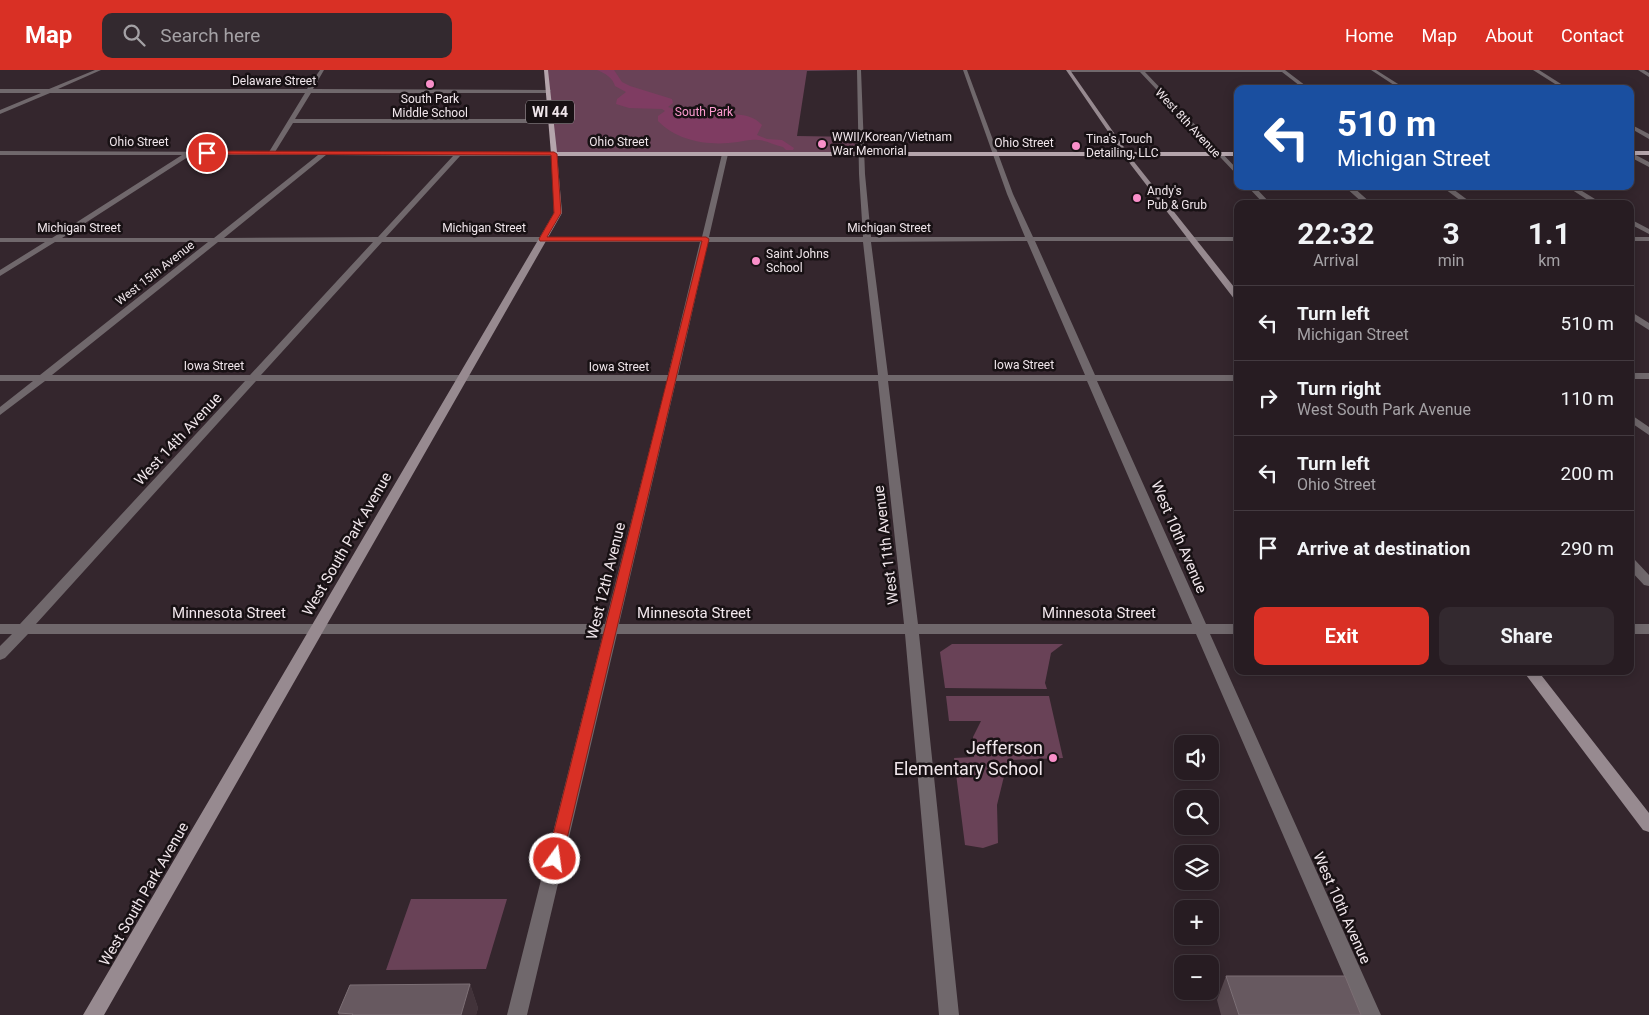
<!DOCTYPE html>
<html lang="en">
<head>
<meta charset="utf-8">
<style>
  body { margin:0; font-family:Roboto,sans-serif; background:#33292f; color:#f1f3f6; height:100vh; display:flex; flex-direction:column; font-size:19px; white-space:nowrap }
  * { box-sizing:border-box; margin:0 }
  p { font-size:16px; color:#a4a1a5 }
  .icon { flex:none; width:28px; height:28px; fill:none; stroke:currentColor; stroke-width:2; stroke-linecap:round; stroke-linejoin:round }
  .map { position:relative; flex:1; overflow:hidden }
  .sheet { position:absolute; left:1234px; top:130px; width:400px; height:475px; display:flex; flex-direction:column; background:#271c22; border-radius:10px; box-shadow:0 2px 12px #0003,0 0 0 1px #433a40 }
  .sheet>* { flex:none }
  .top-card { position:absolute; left:1234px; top:15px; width:400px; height:105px; border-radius:10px; box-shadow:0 2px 12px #0003,0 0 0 1px #433a40; background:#1a4fa0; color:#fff; overflow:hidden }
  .buttons { position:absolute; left:1174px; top:665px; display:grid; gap:10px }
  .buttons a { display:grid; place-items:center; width:45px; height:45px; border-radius:10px; background:#271c22; box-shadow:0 2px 12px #0003,0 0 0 1px #433a40; font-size:25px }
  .pin { position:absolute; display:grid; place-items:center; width:42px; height:42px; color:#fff; margin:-21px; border:2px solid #fff; border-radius:50%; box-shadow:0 1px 5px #0007 }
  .me { position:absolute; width:55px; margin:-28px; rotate:14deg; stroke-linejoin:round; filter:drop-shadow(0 0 4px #0008) }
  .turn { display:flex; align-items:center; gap:18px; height:105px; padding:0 20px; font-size:22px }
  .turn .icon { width:65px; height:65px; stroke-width:2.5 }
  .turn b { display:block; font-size:35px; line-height:42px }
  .eta { display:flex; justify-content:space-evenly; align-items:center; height:85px; text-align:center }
  .eta b { font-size:30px; font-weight:700; line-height:35px }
  .primary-button { display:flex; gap:10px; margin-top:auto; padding:10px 20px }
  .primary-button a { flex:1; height:58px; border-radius:10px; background:#d93025; color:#fff; font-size:20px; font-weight:700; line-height:58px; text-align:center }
  .primary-button a+a { background:#33292f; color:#f1f3f6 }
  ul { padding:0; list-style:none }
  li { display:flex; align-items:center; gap:15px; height:75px; padding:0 20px; border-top:1px solid #433a40 }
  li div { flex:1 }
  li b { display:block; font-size:19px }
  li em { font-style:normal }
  header { display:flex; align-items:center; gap:30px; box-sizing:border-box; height:70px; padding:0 25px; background:#d93025; color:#fff }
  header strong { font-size:24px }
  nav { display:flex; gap:28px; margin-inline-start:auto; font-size:18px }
  .search { width:350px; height:45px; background:#33292f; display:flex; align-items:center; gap:12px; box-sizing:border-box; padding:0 18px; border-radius:10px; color:#a4a1a5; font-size:19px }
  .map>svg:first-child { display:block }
</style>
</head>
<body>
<header>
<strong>Map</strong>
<div class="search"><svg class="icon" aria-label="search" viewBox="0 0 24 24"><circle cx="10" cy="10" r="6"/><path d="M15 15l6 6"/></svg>Search here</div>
<nav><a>Home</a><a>Map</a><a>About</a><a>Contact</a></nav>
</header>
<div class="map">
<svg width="1649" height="945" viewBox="0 0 1649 945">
  <rect width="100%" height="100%" fill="#34262d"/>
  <!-- green -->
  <path fill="#694257" d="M546,0H859L807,1L797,66L861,67V84H554Z
    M952,574H1063L1051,583L1045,613L1047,619L945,618L940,582Z
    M946,626H1049L1063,688L1008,690L997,735L998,773L983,778L965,775L954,688L974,687L973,667L981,651H949Z
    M411,829H507L486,899L386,900Z"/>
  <!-- water -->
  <path fill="#7f3c62" d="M597,0H614L622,12L630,16L672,29L673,33L668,37C678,41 687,44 698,45C717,47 747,38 762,55L757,65L767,69L782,70L794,78L793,80H786L783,77C774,75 766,70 758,70C751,69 745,71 738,72C709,76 679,72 658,51V46L665,41L662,39L629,38L616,34L617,29L626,22L615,16C613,8 605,3 597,0Z"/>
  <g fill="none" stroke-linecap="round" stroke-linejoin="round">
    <!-- street -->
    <path fill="#70686c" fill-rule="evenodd" d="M95,0H101L58,19H307L320,0H324L313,19L551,20L549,23H311L295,49H551L554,51L551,53H293L275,82H554L557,84L554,86H460L386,167H702L722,84L725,82L728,84L709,167H863L859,104L857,0H861L865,104L871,167H1025L1007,124L963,0H967L1013,124L1033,167H1238V171H1035L1095,305H1238V311H1097L1206,554H1238V564H1210L1381,945H1361L1196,564H919L959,945H939L905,564H617L527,945H507L603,564H28L5,588L0,590V576L12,564H0V554H20L245,311H45L0,345V337L33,311H0V305H40L208,172H55L0,206V200L45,172H0V168H52L182,85H0V81L269,82L305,23H50L0,44V40L41,23H0V19H49ZM191,85H318L214,168H62ZM326,85L453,86L378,167L224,168ZM1027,171L1085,305H888L871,172ZM218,172H373L250,305H52ZM382,172H700L668,305H261ZM708,172H863L878,305H678ZM256,311H667L605,554H36ZM676,311H878L904,554H619ZM888,311H1087L1192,554H918Z
      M1067,0H1285L1310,19H1304L1282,2H1145L1238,100V106L1140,2H1069Z
      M1371,0H1376L1406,19H1400Z
      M1533,0H1539L1569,19H1563Z
      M1638,0H1644L1649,3V7Z
      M1630,54L1649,64V69L1630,58Z
      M1630,82L1649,92V97L1630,87Z
      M1247,116H1254L1271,134H1264Z
      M1344,116H1352L1372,134H1364Z
      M1441,116H1449L1473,134H1465Z
      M1566,116H1574L1603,134H1594Z
      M1630,149L1649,159V164L1630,154Z
      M1630,167H1649V171H1630Z
      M1630,241L1649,253V260L1630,248Z
      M1630,303H1649V309H1630Z
      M1630,344L1649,357V365L1630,352Z
      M1630,489L1635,490L1649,505V516L1644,515L1630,500Z
      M1630,554H1649V564H1630Z"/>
    <!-- secondary -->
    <path fill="#978a90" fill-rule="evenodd" d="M1066,0H1070L1135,93L1238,222V230H1235L1131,95Z
      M552,83L557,84L562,143L104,945H83L554,143Z
      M1523,601H1538L1649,743V762L1643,760Z"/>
    <!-- primary -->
    <path fill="#b5a5ac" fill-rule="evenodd" d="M544,0H548L557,82H1238V86H554L551,84Z
      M1630,81H1649V85H1630Z"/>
  </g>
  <!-- wall -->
  <path fill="#57484f" d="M1226,906L1361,945H1221L1217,930Z
    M470,914L478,938L476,945H339L338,943Z"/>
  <!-- shaded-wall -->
  <path fill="#42333a" d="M470,914L478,938L476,945H461Z"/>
  <!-- building -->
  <path fill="#675960" stroke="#7c6f75" d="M1226,906H1345L1361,945H1239Z
    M470,914L461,945H352L353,944L338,943L350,915Z"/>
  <!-- route -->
  <path fill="#d93025" stroke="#8d1f18" d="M207,81L554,82L557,84L561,143L547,167H706L709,169L561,794L555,796L549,794L547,789L702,171H540L539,169L554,143L551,85L205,84Z"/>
  <!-- markers -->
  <g fill="#f98fc9" stroke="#181114" stroke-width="2">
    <circle cx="430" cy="14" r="5"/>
    <circle cx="822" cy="74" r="5"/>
    <circle cx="1076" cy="76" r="5"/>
    <circle cx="1137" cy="128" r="5"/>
    <circle cx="756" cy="191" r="5"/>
    <circle cx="1053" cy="688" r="5"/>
  </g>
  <g text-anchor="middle" stroke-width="5" stroke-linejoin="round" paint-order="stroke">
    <!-- far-street labels -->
    <g font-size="12" fill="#f0e6eb" stroke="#181114">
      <text x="274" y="15">Delaware Street</text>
      <text transform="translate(1188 53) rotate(47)" y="4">West 8th Avenue</text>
      <text x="139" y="76">Ohio Street</text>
      <text x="619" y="76">Ohio Street</text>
      <text x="1024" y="77">Ohio Street</text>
      <text x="79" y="162">Michigan Street</text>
      <text x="484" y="162">Michigan Street</text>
      <text x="889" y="162">Michigan Street</text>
      <text transform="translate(155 203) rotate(-38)" y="4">West 15th Avenue</text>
      <text x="1024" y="299">Iowa Street</text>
      <text x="214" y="300">Iowa Street</text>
      <text x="619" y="301">Iowa Street</text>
    </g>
    <!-- far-poi labels -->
    <g font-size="12" fill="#f0e6eb" stroke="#181114" text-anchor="start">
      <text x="430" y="33" text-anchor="middle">South Park<tspan x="430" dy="14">Middle School</tspan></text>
      <text x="832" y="71">WWII/Korean/Vietnam<tspan x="832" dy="14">War Memorial</tspan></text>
      <text x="1086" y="73">Tina's Touch<tspan x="1086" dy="14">Detailing, LLC</tspan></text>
      <text x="1147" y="125">Andy's<tspan x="1147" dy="14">Pub &amp; Grub</tspan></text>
      <text x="766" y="188">Saint Johns<tspan x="766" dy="14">School</tspan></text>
    </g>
    <!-- far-park labels -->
    <g font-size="12" fill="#fd9bcf" stroke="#181114">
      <text x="704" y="46">South Park</text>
    </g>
    <!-- shield labels -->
    <rect fill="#181114" stroke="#afa6aa" stroke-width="1" x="526" y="30.5" width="48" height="23" rx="4"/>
    <g font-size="14" font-weight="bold" fill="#f0e6eb">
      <text x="550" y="47">WI 44</text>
    </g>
    <!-- street labels -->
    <g font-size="15" fill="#f0e6eb" stroke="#181114">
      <text transform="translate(178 369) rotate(-47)" y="5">West 14th Avenue</text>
      <text transform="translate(1179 467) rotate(67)" y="5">West 10th Avenue</text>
      <text transform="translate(347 474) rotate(-60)" y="5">West South Park Avenue</text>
      <text transform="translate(886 475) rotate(-97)" y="5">West 11th Avenue</text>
      <text transform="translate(606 511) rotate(-76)" y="5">West 12th Avenue</text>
      <text x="229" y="548">Minnesota Street</text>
      <text x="694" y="548">Minnesota Street</text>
      <text x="1099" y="548">Minnesota Street</text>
      <text transform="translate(144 824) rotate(-60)" y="5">West South Park Avenue</text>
      <text transform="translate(1342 838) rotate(66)" y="5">West 10th Avenue</text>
    </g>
    <!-- near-poi labels -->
    <g font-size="18" fill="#f0e6eb" stroke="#181114" text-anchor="end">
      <text x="1043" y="684">Jefferson<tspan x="1043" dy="21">Elementary School</tspan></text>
    </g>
  </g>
</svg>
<div class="buttons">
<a><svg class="icon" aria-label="sound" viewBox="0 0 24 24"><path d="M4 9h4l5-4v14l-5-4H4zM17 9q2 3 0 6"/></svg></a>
<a><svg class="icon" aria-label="search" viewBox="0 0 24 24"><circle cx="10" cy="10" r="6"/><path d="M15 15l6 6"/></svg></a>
<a><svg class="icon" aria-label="layers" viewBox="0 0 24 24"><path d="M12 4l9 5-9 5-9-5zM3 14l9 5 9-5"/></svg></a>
<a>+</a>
<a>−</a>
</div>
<div class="pin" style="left:207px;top:83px;background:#d93025"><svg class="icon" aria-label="arrive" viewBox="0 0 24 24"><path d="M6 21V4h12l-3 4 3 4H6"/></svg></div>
<svg class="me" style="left:555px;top:789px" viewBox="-20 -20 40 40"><circle r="17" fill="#d93025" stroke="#fff" stroke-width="3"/><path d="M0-11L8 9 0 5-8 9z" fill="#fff"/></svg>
<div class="top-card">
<div class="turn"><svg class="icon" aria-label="left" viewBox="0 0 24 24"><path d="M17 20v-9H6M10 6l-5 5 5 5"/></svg><div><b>510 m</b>Michigan Street</div></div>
</div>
<section class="sheet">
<div class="eta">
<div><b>22:32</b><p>Arrival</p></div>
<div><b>3</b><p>min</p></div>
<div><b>1.1</b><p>km</p></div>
</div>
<ul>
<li><svg class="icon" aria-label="left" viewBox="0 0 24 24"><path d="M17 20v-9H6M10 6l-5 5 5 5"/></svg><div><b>Turn left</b><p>Michigan Street</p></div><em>510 m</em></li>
<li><svg class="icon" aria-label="right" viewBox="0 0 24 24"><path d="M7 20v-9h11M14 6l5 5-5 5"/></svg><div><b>Turn right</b><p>West South Park Avenue</p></div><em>110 m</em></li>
<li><svg class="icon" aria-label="left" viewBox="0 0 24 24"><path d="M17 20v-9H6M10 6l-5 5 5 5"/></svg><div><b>Turn left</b><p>Ohio Street</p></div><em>200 m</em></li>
<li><svg class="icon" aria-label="arrive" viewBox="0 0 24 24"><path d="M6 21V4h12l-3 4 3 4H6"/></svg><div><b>Arrive at destination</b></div><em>290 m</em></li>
</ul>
<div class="primary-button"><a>Exit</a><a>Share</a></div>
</section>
</div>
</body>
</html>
